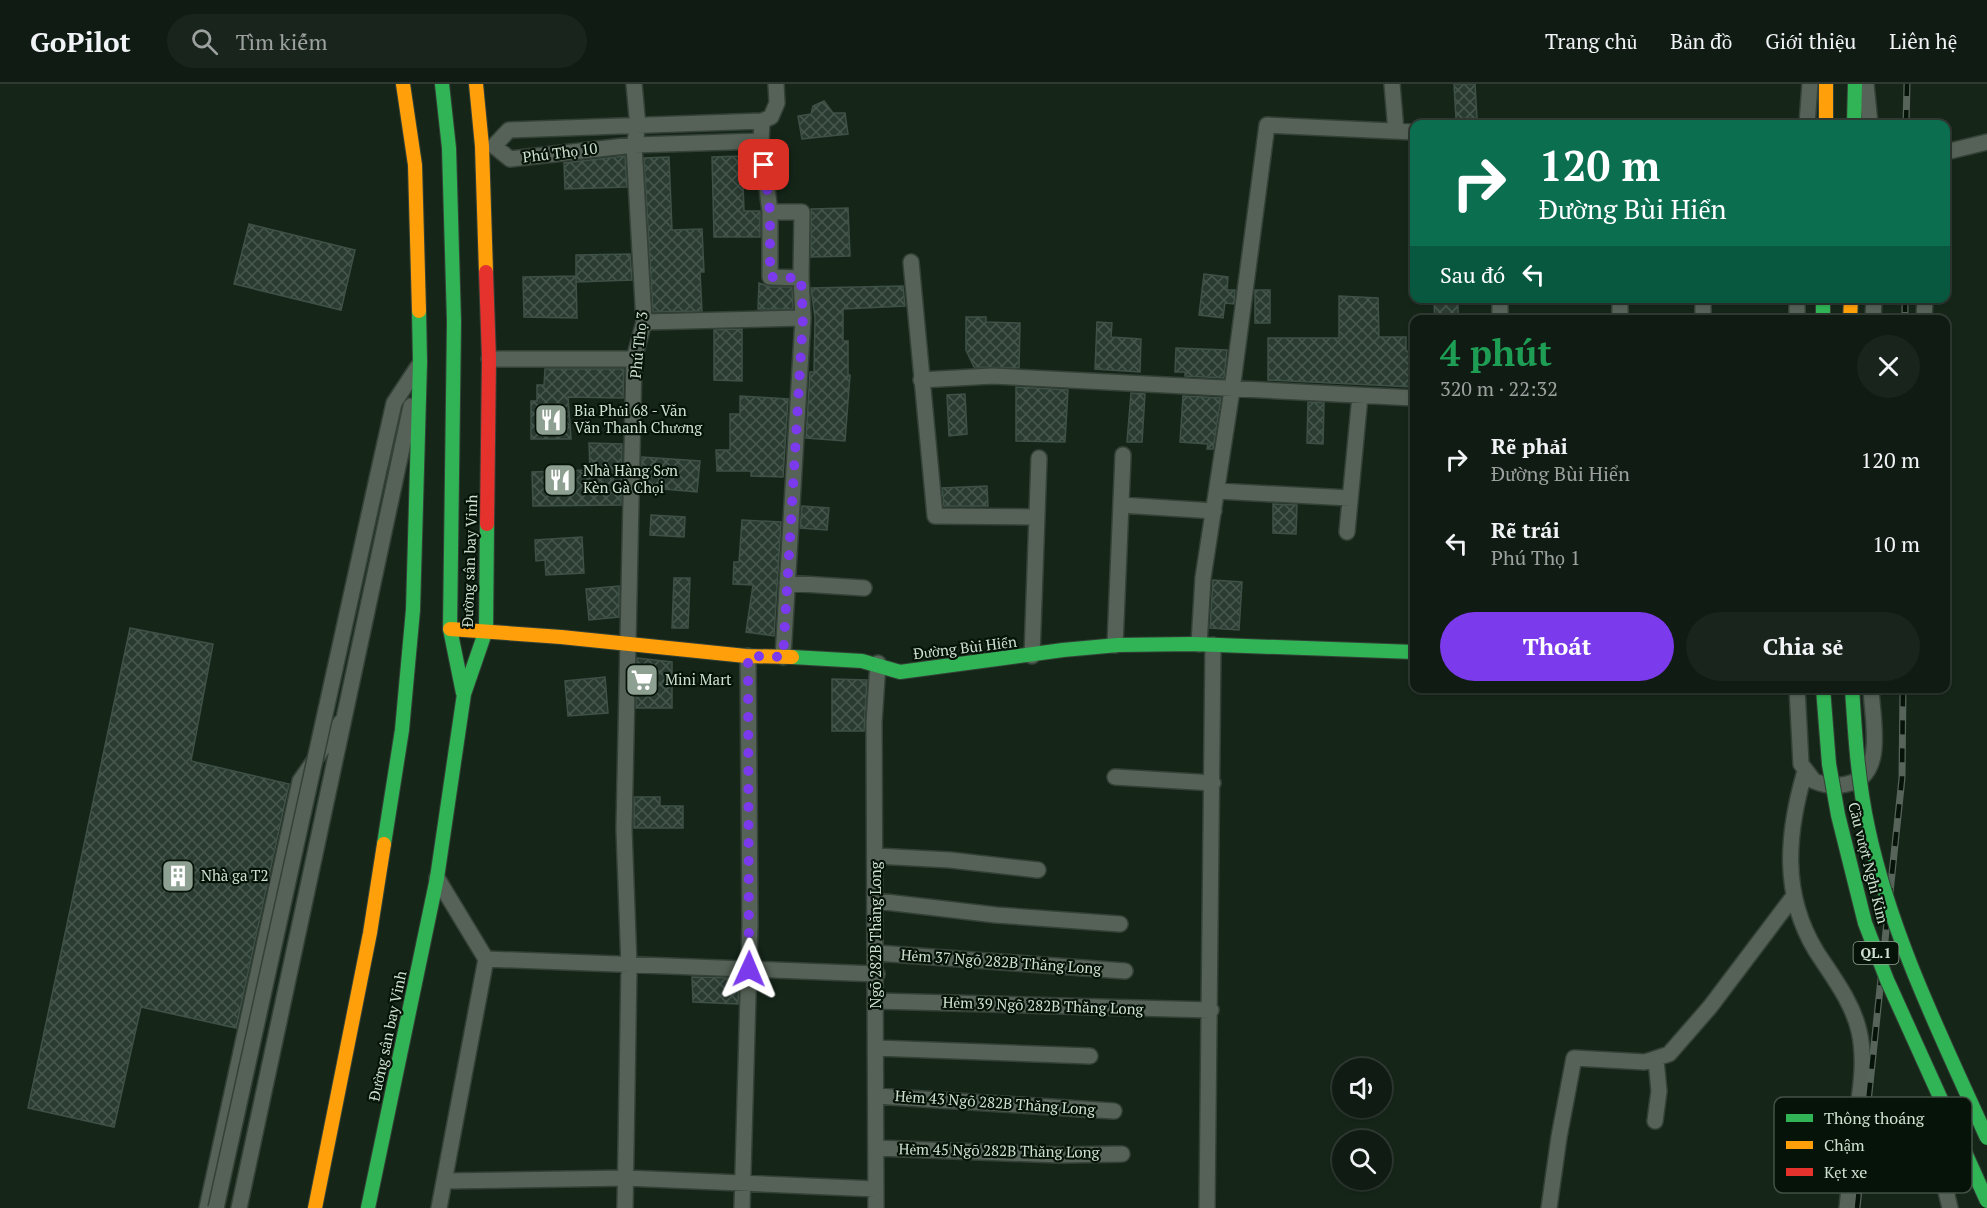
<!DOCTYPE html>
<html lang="vi">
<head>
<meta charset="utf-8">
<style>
  body { margin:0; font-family:"PT Serif",serif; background:#19251c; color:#f1f3f6; height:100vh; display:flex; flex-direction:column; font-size:22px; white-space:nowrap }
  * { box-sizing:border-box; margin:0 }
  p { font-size:20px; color:#9ca1a0 }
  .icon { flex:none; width:33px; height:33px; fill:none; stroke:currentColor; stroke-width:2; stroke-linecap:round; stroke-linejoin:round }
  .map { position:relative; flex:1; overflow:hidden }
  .panel { position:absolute; left:1410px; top:231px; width:540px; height:378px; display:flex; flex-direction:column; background:#101c13; border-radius:12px; box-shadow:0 2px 4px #0004,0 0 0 2px #303a33 }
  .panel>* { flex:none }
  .hud { position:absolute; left:1410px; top:36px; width:540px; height:183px; border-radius:12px; box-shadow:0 2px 4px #0004,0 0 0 2px #303a33; background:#0b6e4f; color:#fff; overflow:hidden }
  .buttons { position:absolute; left:1332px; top:974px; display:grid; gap:12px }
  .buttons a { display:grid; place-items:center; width:60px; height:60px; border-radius:50%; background:#101c13; box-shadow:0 2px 4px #0004,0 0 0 2px #303a33; font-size:30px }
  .pin { position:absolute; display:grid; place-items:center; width:51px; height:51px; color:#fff; margin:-26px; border-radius:12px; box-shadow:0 3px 9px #0006 }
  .me { position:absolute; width:66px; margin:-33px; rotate:1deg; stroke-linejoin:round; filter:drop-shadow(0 0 4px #0008) }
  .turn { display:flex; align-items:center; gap:21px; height:126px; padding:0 30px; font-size:27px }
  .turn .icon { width:78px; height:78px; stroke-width:2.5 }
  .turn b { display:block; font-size:42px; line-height:51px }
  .then { display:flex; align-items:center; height:57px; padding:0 30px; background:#0003; gap:12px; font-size:22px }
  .round { display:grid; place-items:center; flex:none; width:63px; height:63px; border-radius:32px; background:#19251c }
  .head { display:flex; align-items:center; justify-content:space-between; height:102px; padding:0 30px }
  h1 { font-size:36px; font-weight:700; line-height:45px; color:#1e9e55 }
  .primary-button { display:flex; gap:12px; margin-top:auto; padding:12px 30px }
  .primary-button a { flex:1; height:69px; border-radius:36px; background:#7c3aed; color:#fff; font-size:24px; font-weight:700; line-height:69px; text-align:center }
  .primary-button a+a { background:#19251c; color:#f1f3f6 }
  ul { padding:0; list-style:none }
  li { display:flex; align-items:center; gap:18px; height:84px; padding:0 30px }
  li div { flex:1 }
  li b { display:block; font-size:22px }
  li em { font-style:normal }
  header { display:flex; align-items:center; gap:36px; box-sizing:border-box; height:84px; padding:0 30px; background:#101c13; border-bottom:2px solid #303a33 }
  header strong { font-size:28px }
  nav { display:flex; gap:33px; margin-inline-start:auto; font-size:21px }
  .search { width:420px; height:54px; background:#19251c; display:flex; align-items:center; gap:15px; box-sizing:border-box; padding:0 21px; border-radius:33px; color:#9ca1a0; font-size:22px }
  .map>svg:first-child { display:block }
</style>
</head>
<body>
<header>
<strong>GoPilot</strong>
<div class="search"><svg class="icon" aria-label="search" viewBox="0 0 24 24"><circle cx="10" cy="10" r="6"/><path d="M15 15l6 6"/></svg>Tìm kiếm</div>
<nav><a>Trang chủ</a><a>Bản đồ</a><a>Giới thiệu</a><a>Liên hệ</a></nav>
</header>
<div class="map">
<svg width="1987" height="1124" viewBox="0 0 1987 1124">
  <defs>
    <pattern id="building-cross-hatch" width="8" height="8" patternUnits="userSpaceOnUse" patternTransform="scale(1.5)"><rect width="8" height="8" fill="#2a3c32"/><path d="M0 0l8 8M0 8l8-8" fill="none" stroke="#48584f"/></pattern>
  </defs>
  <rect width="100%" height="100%" fill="#152619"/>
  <!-- building -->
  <path fill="url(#building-cross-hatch)" stroke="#3f5047" stroke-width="1.5" d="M1454,0H1475L1477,34L1456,35Z
    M824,17L833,29H845L848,50L802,55L798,32L811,30L813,22Z
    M625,72L627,103L565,105L564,79Z
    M742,72L744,127H760V153H714L712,73Z
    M669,73L672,146L702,145L704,188H700L702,227L653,228L644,74Z
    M848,124L850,172L811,173V125Z
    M249,140L355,166L341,226L234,200Z
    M630,170L632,196L576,198V171Z
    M1204,190L1228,193L1227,206H1235L1234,220L1225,219L1223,234L1199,231Z
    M576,192L577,234L524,233L523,193Z
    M759,199L770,203H792L793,225H758Z
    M903,202L905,222L843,225V257H848V291H850L845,357L806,354L810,288H814L815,234L811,204Z
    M1255,206H1270V239H1255Z
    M1339,212L1378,214L1379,253H1406V267H1414V303L1268,296V254H1339Z
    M1458,218V236H1435L1434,219Z
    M966,233H986V238L1020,239L1019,284L974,283L966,266Z
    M1097,238L1112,239L1111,253L1141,255L1140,288L1095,285Z
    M742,245V297L714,296V246Z
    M1176,264L1227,266L1224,294L1185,292V288H1175Z
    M545,285H624L623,314L568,313L571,355H531V317H537V301H544Z
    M1016,303L1068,306L1065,358L1016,357Z
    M1131,309L1145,310L1142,358H1127Z
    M965,310L967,350L949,352L947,311Z
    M740,312L788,315L783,393L751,392V387H717L716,366H730V330H740Z
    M1183,312L1221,314L1213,365H1207L1208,360L1180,358Z
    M1308,318L1324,319L1323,360L1307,359Z
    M589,359L622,360L621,421L533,422L532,388L590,386Z
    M642,373L700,377L697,408L641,403Z
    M987,402L988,422H944L942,404Z
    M1273,420L1297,421L1296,450L1273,449Z
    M802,422L829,424L827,446L800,444Z
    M651,431L685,433L684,453L650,451Z
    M742,436L781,438L774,552L746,548L753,501L733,500L734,478H739Z
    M582,453L584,489L546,491L545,476L536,477L535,456Z
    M674,494H690L688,544H672Z
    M1213,496L1242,498L1239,546L1210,544Z
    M619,502V533L589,536L586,505Z
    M130,544L213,560L191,677L289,700L236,944L141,923L114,1043L28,1024Z
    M637,574L672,578V624H636Z
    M605,593L608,629L568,632L565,597Z
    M832,595L867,596L864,647H832Z
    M634,713H660V722H683V744H634Z
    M692,893L739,894L738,920L693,918Z"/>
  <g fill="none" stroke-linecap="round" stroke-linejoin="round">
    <!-- street casing -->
    <g stroke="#344137" stroke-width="18">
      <path id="street" d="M776,0L777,19L771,33L762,37L761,57L770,128V193L801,194L803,234L783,573
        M1392,0L1396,47
        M1866,0L1870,40
        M1807,40L1810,0
        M494,62L509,46L762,37
        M494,62L510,75L634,61L761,57
        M1946,68L1987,58
        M770,128H802L801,194
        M911,178L935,432L1037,433
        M1500,214V236
        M1620,214V236
        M1703,236V214
        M1797,236V214
        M1873,236L1874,214
        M1924,236L1925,214
        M644,238L803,234
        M489,275H634
        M921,296L992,292L1414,314
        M380,381L394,319L419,281
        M1217,407L1350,414
        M1121,421L1214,427
        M1347,448L1360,312
        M787,499L864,504
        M1199,560L1203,494L1232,306L1267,41L1414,48
        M1115,561L1123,371
        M1032,572L1039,374
        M1797,604L1801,680L1814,697C1826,702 1835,703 1847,700C1887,692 1872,635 1871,604
        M1805,687C1787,749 1781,809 1816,867C1832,892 1852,917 1859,947C1866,977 1860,1008 1856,1038C1853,1066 1850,1095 1847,1124
        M1115,693L1213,699
        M876,772L950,776L1038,786
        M437,794L486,875L877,890
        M877,817L996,831L1120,840
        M877,869L1125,887
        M876,917L1211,926
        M876,964L1090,972
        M876,1012L1114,1027
        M1928,1033L1950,1124
        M1655,1037L1659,1007L1656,976
        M877,1064L1060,1071L1122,1070
        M445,1097L626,1094L876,1105
        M207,1124L300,697L341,638
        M239,1124L411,322
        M439,1124L486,875
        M625,1124L629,882L624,745L634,275L644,238L634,61L638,43L634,0
        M742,1124L750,840L748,572
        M876,1124L874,638L878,579
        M1207,1124L1213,561
        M1549,1124L1559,1053L1574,974L1645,978L1669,970L1710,923L1793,813"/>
    </g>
    <!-- fast casing -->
    <g stroke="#344137" stroke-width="16">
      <path id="fast" d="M442,0L449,64L454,238L450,545L463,609
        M1854,40L1855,0
        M1823,214V236
        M792,573L862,577L900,588L1063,566L1118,561L1192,560L1414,568
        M384,760L402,646L413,526L420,278L419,227
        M368,1124L437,794L464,610L486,546L487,440"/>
    </g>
    <!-- slow casing -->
    <g stroke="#344137" stroke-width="16">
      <path id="slow" d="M403,0L415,81L419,227
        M476,0L482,62L486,188
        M1826,0V40
        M1850,236L1851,214
        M450,545L561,553L746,572L792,573
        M315,1124L370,849L384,760"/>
    </g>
    <!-- jam casing -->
    <g stroke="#344137" stroke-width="16">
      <path id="jam" d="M486,188L489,275L487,440"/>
    </g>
    <!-- street -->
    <use href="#street" stroke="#566257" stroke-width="15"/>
    <!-- fast -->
    <use href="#fast" stroke="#30b455" stroke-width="14"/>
    <!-- slow -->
    <use href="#slow" stroke="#ff9f0a" stroke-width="14"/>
    <!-- jam -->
    <use href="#jam" stroke="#e5322d" stroke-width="14"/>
    <!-- rail casing -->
    <g stroke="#57645a" stroke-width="7">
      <path id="rail" d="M1906,40L1907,0
        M1905,214V236
        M1857,1124L1902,694L1903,604"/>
    </g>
    <!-- rail -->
    <use href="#rail" stroke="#061308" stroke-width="4.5" stroke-dasharray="14" stroke-linecap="butt"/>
    <!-- street-bridge casing -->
    <g stroke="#344137" stroke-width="18" stroke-linecap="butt">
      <path id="street-bridge" d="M216,1124L380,381"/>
    </g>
    <!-- fast-bridge casing -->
    <g stroke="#344137" stroke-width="16" stroke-linecap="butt">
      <path id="fast-bridge" d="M1823,604L1829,680L1838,731L1865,839L1887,896L1987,1117
        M1852,604C1855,651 1858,698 1868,744C1891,852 1942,954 1987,1054"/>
    </g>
    <!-- street-bridge -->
    <use href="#street-bridge" stroke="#566257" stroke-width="15"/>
    <!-- fast-bridge -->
    <use href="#fast-bridge" stroke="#30b455" stroke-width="14"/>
  </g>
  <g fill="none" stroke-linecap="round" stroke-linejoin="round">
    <!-- route -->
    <path stroke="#7c3aed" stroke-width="10" stroke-dasharray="0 18" d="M749,885L748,572L783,573L803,234L801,194L770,193V128L764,81"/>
  </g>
  <!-- icons -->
  <defs>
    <g id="restaurant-square" transform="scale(1.725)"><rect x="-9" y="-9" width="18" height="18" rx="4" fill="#8ea091" stroke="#061308"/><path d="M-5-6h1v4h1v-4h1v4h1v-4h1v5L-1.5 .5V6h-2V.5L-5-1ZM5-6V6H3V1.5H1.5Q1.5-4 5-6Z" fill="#fff"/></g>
    <g id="supermarket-square" transform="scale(1.725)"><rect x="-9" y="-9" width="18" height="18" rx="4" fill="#8ea091" stroke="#061308"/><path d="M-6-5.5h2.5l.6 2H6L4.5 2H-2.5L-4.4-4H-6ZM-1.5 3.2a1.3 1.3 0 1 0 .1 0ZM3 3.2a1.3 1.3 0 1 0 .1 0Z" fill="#fff"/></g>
    <g id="building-square" transform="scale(1.725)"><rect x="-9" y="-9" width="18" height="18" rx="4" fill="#8ea091" stroke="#061308"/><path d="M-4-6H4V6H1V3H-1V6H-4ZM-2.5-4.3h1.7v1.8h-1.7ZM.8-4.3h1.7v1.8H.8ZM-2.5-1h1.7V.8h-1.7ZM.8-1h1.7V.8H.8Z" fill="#fff"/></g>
  </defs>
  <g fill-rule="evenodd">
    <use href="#restaurant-square" x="551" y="336"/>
    <use href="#restaurant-square" x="560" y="396"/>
    <use href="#supermarket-square" x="642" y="596"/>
    <use href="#building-square" x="178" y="792"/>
  </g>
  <g text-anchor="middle" stroke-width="4.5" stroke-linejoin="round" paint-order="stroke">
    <!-- shield labels -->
    <rect fill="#061308" stroke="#93a495" stroke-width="1.5" x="1853.5" y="858" width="45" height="22" rx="4.5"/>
    <g font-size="14" font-weight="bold" fill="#cfe2d1">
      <text x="1876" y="874">QL.1</text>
    </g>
    <!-- street labels -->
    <g font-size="15" fill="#cfe2d1" stroke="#061308">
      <text transform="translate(560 69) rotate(-7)" y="5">Phú Thọ 10</text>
      <text transform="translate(639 261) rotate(-84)" y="5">Phú Thọ 3</text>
      <text transform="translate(470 477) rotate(-88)" y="5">Đường sân bay Vinh</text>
      <text transform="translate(965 564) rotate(-7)" y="5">Đường Bùi Hiển</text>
      <text transform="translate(1868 779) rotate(76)" y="5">Cầu vượt Nghi Kim</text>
      <text transform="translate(876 851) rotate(-90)" y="5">Ngõ 282B Thăng Long</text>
      <text transform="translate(1001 878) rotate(4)" y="5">Hẻm 37 Ngõ 282B Thăng Long</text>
      <text transform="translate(1043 922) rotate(2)" y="5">Hẻm 39 Ngõ 282B Thăng Long</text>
      <text transform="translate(388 952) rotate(-78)" y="5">Đường sân bay Vinh</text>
      <text transform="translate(995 1019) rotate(4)" y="5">Hẻm 43 Ngõ 282B Thăng Long</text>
      <text transform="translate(999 1067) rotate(1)" y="5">Hẻm 45 Ngõ 282B Thăng Long</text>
    </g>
    <!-- poi labels -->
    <g font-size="15" fill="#cfe2d1" stroke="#061308" text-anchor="start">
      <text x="574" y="332">Bia Phủi 68 - Văn<tspan x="574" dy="17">Văn Thanh Chương</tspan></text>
      <text x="583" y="392">Nhà Hàng Sơn<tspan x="583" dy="17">Kèn Gà Chọi</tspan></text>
      <text x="665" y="601">Mini Mart</text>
      <text x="201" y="797">Nhà ga T2</text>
    </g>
  </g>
  <!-- legend -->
  <rect x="1774" y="1013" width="198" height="96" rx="9" fill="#061308" stroke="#425144" stroke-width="1.5"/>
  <rect x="1786" y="1030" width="27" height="8" fill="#30b455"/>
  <rect x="1786" y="1057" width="27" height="8" fill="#ff9f0a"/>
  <rect x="1786" y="1084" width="27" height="8" fill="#e5322d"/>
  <g font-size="16" fill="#cfe2d1">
    <text x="1824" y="1040">Thông thoáng</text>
    <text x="1824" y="1067">Chậm</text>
    <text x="1824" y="1094">Kẹt xe</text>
  </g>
</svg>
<div class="buttons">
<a><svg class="icon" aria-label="sound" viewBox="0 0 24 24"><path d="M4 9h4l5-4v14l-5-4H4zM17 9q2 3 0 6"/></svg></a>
<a><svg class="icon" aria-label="search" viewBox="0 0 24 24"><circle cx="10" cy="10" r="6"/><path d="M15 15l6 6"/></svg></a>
</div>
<div class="pin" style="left:764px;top:81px;background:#d93025"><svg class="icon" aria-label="arrive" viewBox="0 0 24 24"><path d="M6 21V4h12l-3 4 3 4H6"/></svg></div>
<svg class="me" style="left:749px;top:885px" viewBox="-20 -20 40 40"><path d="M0-17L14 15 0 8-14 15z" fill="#7c3aed" stroke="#fff" stroke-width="4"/></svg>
<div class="hud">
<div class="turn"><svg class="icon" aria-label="right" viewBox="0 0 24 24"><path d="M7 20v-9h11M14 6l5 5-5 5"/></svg><div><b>120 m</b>Đường Bùi Hiển</div></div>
<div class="then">Sau đó<svg class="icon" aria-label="left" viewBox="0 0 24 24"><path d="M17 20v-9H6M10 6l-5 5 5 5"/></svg></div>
</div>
<section class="panel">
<div class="head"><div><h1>4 phút</h1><p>320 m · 22:32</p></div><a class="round"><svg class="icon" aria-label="close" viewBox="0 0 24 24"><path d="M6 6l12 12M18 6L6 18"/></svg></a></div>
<ul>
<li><svg class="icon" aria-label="right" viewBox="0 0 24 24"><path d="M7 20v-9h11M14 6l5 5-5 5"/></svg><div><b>Rẽ phải</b><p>Đường Bùi Hiển</p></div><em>120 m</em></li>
<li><svg class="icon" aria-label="left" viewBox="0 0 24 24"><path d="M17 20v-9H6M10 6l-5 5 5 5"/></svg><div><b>Rẽ trái</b><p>Phú Thọ 1</p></div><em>10 m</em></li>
</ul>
<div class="primary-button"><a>Thoát</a><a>Chia sẻ</a></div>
</section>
</div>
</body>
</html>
